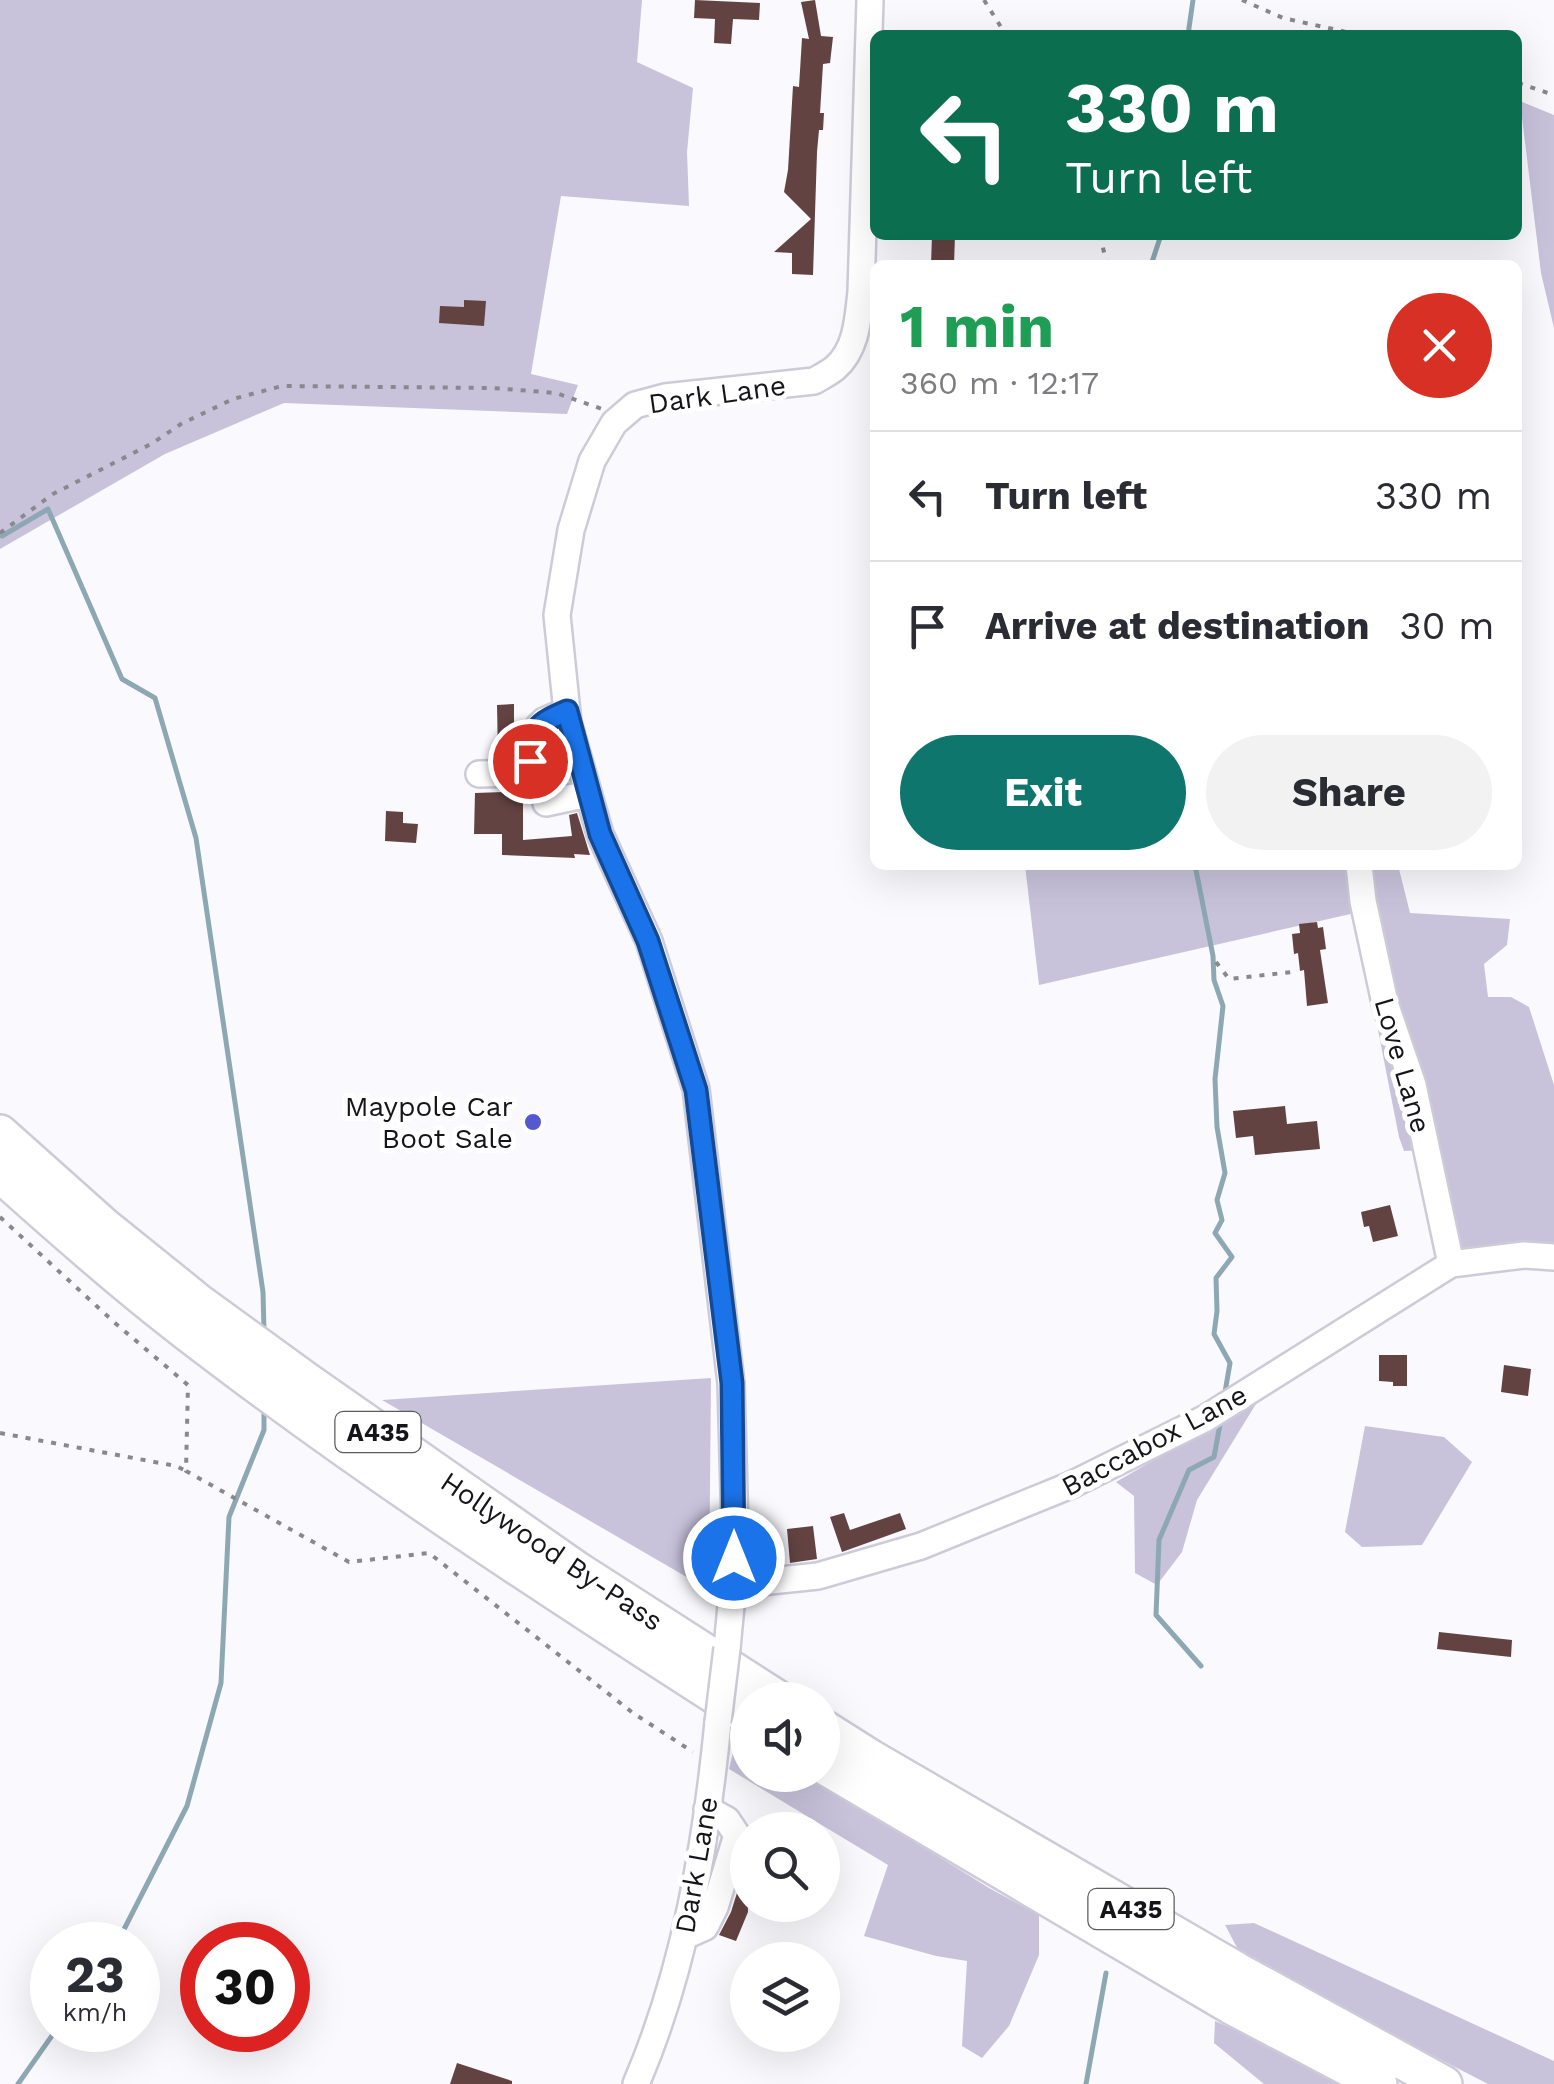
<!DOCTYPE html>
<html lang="en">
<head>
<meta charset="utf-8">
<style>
  body { margin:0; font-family:"Work Sans",sans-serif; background:#f2f2f3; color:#2b2b33; height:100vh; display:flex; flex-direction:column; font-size:38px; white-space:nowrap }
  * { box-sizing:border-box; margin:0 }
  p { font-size:32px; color:#7c7c81 }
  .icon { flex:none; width:55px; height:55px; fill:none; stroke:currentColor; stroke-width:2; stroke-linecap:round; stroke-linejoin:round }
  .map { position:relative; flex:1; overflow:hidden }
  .panel { position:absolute; left:870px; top:260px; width:652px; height:610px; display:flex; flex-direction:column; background:#fff; border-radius:15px; box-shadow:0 10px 40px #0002 }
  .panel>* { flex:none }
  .top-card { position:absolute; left:870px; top:30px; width:652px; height:210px; border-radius:15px; box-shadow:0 10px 40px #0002; background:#0b6e4f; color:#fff; overflow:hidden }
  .buttons { position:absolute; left:730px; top:1682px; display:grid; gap:20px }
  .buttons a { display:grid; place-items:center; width:110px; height:110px; border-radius:50%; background:#fff; box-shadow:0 10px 40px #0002; font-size:50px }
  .speed { position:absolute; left:30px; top:1922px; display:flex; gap:20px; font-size:50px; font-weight:700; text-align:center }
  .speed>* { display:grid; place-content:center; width:130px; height:130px; border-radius:50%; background:#fff; box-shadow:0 10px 40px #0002; line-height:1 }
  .speed small { font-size:25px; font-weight:400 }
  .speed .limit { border:15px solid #d22; background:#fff; color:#111 }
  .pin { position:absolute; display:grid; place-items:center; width:85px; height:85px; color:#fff; margin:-42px; border:5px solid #fff; border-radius:50%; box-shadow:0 2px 10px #0007 }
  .me { position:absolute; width:110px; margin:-55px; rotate:0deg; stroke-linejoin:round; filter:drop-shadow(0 0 8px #0008) }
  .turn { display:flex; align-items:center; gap:35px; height:210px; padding:0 30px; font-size:45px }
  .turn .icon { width:130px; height:130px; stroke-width:2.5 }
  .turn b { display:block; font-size:70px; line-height:85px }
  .round { display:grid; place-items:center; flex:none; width:105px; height:105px; border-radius:52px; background:#f2f2f3 }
  .summary { display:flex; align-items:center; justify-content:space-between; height:170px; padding:0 30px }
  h1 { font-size:60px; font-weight:700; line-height:75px; color:#1e9e55 }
  .cta { display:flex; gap:20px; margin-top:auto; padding:20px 30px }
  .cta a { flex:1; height:115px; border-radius:60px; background:#0f766e; color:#fff; font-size:40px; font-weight:700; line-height:115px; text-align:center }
  .cta a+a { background:#f2f2f3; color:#2b2b33 }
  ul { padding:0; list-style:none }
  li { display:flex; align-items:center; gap:30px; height:130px; padding:0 30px; border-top:2px solid #e1e1e2 }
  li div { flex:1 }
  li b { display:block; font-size:38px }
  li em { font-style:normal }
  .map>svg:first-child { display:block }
</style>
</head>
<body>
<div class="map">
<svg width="1554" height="2084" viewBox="0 0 1554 2084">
  <rect width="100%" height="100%" fill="#faf9fe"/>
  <!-- green -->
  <path fill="#c8c3db" d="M0,0H642L637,62L693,88L687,152L689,206L561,196L531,374L578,385L567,414L284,403L165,454L0,549Z
    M1520,101L1554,115V328L1541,273Z
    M1025,865H1398L1410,913L1510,919L1507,945L1484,964L1488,997H1511L1529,1007L1554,1085V1246C1518,1244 1482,1241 1448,1253L1427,1150L1404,1151L1399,1137L1355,913L1039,985Z
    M711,1378L709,1590L382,1400Z
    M1259,1399L1197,1500L1182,1552L1157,1585L1135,1573L1134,1496L1116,1482Z
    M1365,1426L1444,1437L1472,1462L1422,1545L1362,1547L1345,1532Z
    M738,1732L747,1738L748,1775H807L989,1888L1039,1915V1955L1009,2026L982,2058L962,2046L967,1961L936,1956L864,1936L888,1865L729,1769Z
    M1254,1923L1554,2061V2084H1488L1242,1957L1225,1925Z
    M1215,2021L1300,2058L1350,2084H1264L1214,2043Z"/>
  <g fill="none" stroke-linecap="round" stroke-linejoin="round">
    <!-- stream -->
    <path stroke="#8da8b3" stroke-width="5" d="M1188,35L1193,0
      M1151,265L1161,235
      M0,535L2,536L48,509L122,679L155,698L196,838L263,1292L264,1331
      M1195,865L1213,956L1214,980L1223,1006L1215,1079L1217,1127L1225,1173L1217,1200L1222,1220L1215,1233L1232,1257L1216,1278L1217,1311L1214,1334L1230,1363L1224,1398
      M1201,1666L1156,1615L1159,1540L1189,1470L1214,1457L1221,1419
      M116,1945L187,1806L221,1683L229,1517L264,1430V1407
      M18,2084L56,2030
      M1086,2084L1106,1973"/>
  </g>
  <!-- building -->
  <path fill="#634342" d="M695,0L760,3L759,20L733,19L731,44L714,43L715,19L694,18Z
    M815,0L821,36L833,37L830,63L823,64L820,113H824L823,130H819L817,152L813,275L792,274V253L774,252L811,219L784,192L788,170L793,86L799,87L802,38L809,39L801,2Z
    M932,235H955L954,265H931Z
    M464,300L486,301L484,326L439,323L440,306L464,307Z
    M514,704V744H517L513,757H498L497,705Z
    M523,788V840L572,836L569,815L577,813L590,855L574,854L575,858L502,855V834H474L475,793L504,792V790Z
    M386,811L403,812V823L418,824L416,843L385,841Z
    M1317,922L1318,928L1323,927L1326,949L1320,950L1328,1003L1307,1006L1304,970L1300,971L1298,953L1294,954L1292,934L1300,933L1299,924Z
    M1285,1106L1287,1124L1317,1121L1320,1149L1255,1155L1253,1136L1236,1138L1233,1111Z
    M1390,1205L1398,1236L1373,1242L1369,1226L1364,1227L1361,1212Z
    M1379,1355H1407V1386H1393V1382L1379,1381Z
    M1504,1365L1531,1369L1528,1396L1501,1392Z
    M844,1513L850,1530L900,1513L906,1529L842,1552L830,1517Z
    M813,1526L817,1559L790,1563L787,1529Z
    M1439,1632L1512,1640L1511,1657L1437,1649Z
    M747,1861L748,1912L736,1941L719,1935L731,1912Z
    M457,2063L512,2081V2084H450Z"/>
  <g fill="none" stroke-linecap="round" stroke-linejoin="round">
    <!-- minor casing -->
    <g stroke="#cdcbd8" stroke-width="30">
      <path id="minor" d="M479,774L518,773L527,769L538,727L544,721L567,711
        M546,803L588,794
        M1359,865L1363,901L1385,1003L1413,1085L1451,1264
        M733,1585L818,1576L921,1546L1071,1485L1206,1418L1451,1264L1524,1255L1554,1257
        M727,1648L733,1585L735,1530L731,1383L696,1089L649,941L600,834L568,722L557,615L571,530L592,461L614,423L635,405L665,397L814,381C821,377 829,373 835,368C857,349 858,318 861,292L870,0
        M685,1936L705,1927L715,1907L737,1835L727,1820L707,1809
        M636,2084C685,1970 706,1845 718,1722"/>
    </g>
    <!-- highway casing -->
    <g stroke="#cdcbd8" stroke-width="40">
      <path id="highway" d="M0,1133L103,1225L201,1304L307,1381L576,1569L780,1700
        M0,1174C60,1228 121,1282 185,1331C365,1470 556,1594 748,1717
        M822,1727L871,1758L1238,1971L1444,2084
        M822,1765L1231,2006L1379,2084"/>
    </g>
    <!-- path -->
    <path stroke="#89888d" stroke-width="4" stroke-dasharray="5 8" stroke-linecap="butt" d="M984,0L1006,35
      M1242,0L1283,18L1360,35
      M1518,83L1554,95
      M1100,235L1107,265
      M0,533L53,494L151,444L181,424L233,399L282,386L493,388L556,393L602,409
      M1216,962L1229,979L1292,972
      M0,1217L115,1323L188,1385L186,1471L349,1562L429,1553L633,1713L693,1752
      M0,1433L176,1466L186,1471"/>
    <!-- minor -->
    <use href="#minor" stroke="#fff" stroke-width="25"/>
    <!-- highway -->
    <use href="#highway" stroke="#fff" stroke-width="35"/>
    <!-- minor-bridge casing -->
    <g stroke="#cdcbd8" stroke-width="30" stroke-linecap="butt">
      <path id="minor-bridge" d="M718,1722L727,1648"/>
    </g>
    <!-- minor-bridge -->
    <use href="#minor-bridge" stroke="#fff" stroke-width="25"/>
  </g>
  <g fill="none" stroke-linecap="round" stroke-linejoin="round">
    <!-- route casing -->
    <g stroke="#114b97" stroke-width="25">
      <path id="route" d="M530,761C535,726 535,725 567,711L600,834L648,941L696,1090L732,1383L734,1558"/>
    </g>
    <!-- route -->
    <use href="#route" stroke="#1a73e8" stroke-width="18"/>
  </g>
  <!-- markers -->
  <circle fill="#5459cf" stroke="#fff" stroke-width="4" cx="533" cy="1122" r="10"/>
  <g text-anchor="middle" stroke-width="10" stroke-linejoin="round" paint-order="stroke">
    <!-- shield labels -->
    <g fill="#fff" stroke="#5b5a5d" stroke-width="2.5">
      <rect x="335.5" y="1412" width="85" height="40" rx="8"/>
      <rect x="1088.5" y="1889" width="85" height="40" rx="8"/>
    </g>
    <g font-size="25" font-weight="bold" fill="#151418">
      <text x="378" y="1441">A435</text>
      <text x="1131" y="1918">A435</text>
    </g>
    <!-- street labels -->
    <g font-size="28" fill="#151418" stroke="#fff">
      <text transform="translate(717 394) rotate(-8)" y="10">Dark Lane</text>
      <text transform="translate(1403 1065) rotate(74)" y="10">Love Lane</text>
      <text transform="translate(1154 1440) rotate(-28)" y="10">Baccabox Lane</text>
      <text transform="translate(552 1551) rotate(34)" y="10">Hollywood By-Pass</text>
      <text transform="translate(696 1865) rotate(-80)" y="10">Dark Lane</text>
    </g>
    <!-- poi labels -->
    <g font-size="28" fill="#151418" stroke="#fff" text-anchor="end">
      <text x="513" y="1116">Maypole Car<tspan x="513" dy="32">Boot Sale</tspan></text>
    </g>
  </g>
</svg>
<div class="buttons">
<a><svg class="icon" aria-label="sound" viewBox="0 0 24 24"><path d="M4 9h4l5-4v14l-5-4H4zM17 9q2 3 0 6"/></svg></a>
<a><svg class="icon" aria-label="search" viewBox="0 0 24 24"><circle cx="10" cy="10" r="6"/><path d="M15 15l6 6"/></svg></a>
<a><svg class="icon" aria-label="layers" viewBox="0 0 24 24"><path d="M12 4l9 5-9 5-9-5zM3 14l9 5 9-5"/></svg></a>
</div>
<div class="speed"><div>23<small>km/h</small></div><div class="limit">30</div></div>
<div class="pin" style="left:530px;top:761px;background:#d93025"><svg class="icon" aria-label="arrive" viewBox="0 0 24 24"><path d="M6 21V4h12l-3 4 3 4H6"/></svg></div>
<svg class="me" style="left:734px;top:1558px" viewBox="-20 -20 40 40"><circle r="17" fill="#1a73e8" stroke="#fff" stroke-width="3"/><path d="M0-11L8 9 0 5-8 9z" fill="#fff"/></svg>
<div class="top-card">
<div class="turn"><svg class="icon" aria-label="left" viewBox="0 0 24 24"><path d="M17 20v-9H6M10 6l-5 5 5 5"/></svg><div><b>330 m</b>Turn left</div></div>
</div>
<section class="panel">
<div class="summary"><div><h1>1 min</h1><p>360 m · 12:17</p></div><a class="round" style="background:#d93025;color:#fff"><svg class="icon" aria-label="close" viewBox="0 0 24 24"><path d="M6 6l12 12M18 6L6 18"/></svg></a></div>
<ul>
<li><svg class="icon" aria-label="left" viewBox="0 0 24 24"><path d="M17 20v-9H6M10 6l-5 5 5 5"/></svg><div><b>Turn left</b></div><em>330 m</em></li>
<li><svg class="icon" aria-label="arrive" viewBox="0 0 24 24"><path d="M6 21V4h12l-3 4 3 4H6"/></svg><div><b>Arrive at destination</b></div><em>30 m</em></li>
</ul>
<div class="cta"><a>Exit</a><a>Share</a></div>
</section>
</div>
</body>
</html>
